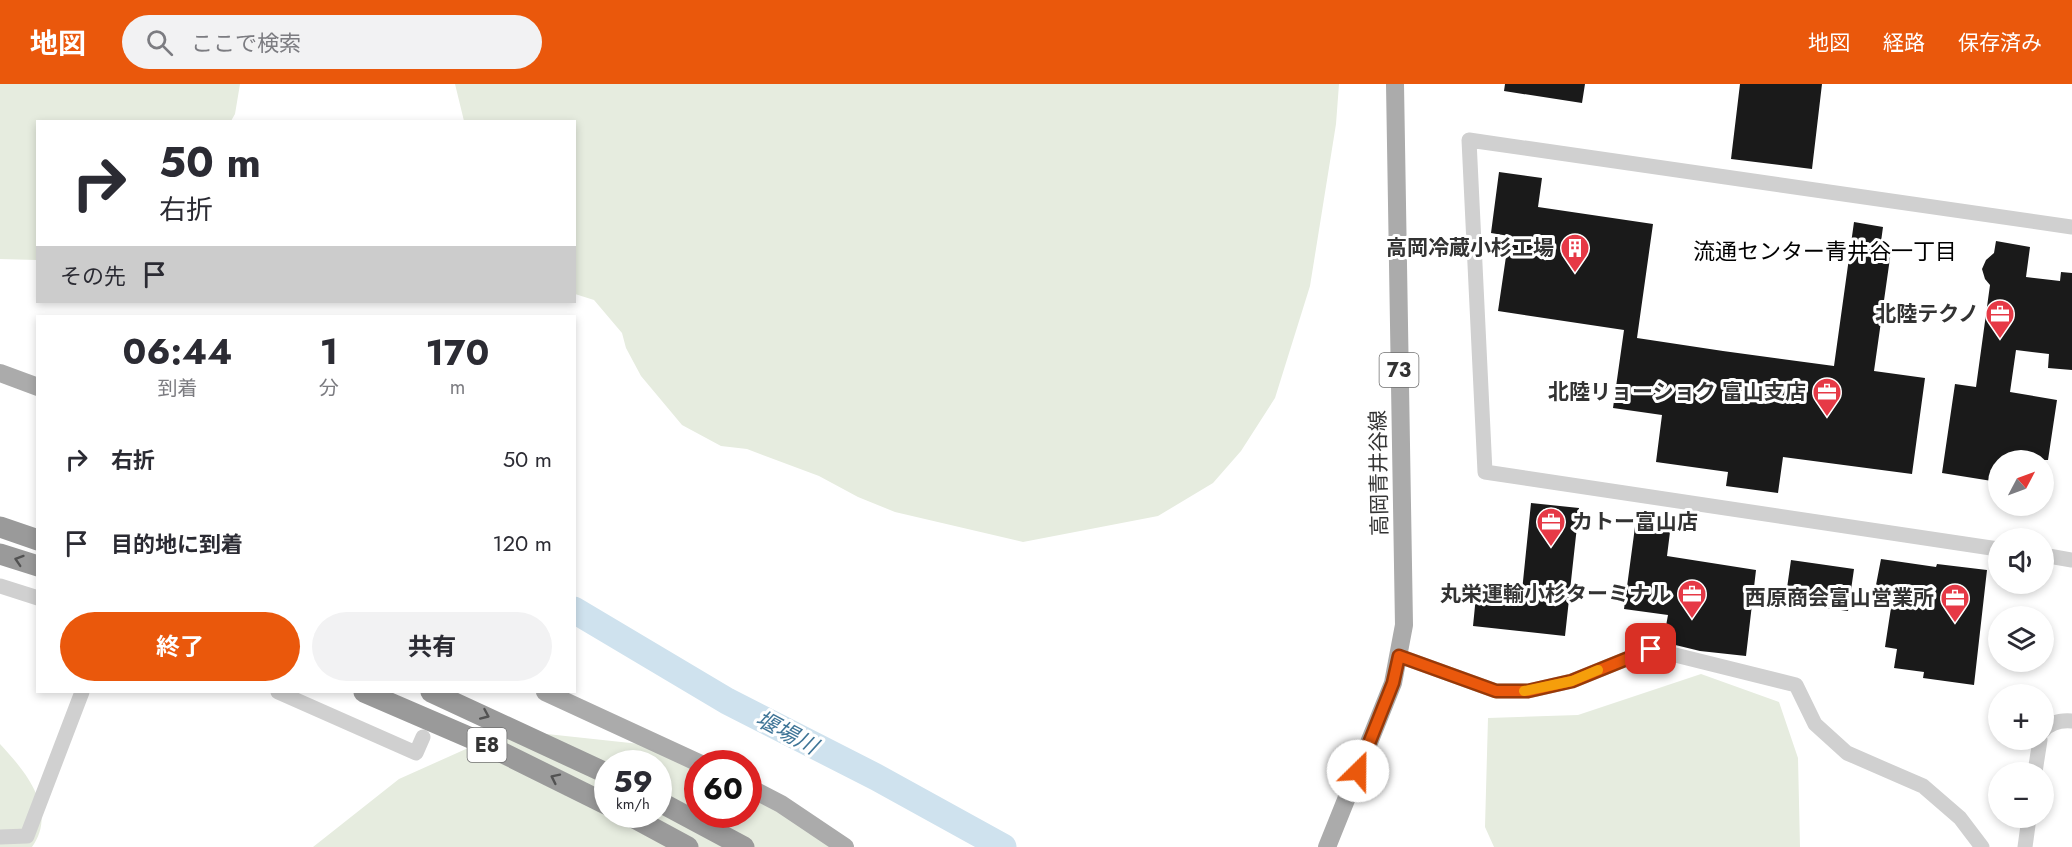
<!DOCTYPE html>
<html lang="ja">
<head>
<meta charset="utf-8">
<style>
  body { margin:0; font-family:Jost,"Noto Sans JP",sans-serif; background:#f2f2f3; color:#2b2b33; height:100vh; display:flex; flex-direction:column; font-size:22px; white-space:nowrap }
  * { box-sizing:border-box; margin:0 }
  p { font-size:20px; color:#7c7c81 }
  .icon { flex:none; width:33px; height:33px; fill:none; stroke:currentColor; stroke-width:2; stroke-linecap:round; stroke-linejoin:round }
  .map { position:relative; flex:1; overflow:hidden }
  .sheet { position:absolute; left:36px; top:231px; width:540px; height:378px; display:flex; flex-direction:column; background:#fff; border-radius:0px; box-shadow:0 3px 9px #0003 }
  .sheet>* { flex:none }
  .guide { position:absolute; left:36px; top:36px; width:540px; height:183px; border-radius:0px; box-shadow:0 3px 9px #0003; background:#fff; color:#2b2b33; overflow:hidden }
  .needle { width:39px; rotate:49deg }
  .buttons { position:absolute; left:1988px; top:366px; display:grid; gap:12px }
  .buttons a { display:grid; place-items:center; width:66px; height:66px; border-radius:50%; background:#fff; box-shadow:0 3px 9px #0003; font-size:30px }
  .speed { position:absolute; left:594px; top:666px; display:flex; gap:12px; font-size:30px; font-weight:700; text-align:center }
  .speed>* { display:grid; place-content:center; width:78px; height:78px; border-radius:50%; background:#fff; box-shadow:0 3px 9px #0003; line-height:1 }
  .speed small { font-size:15px; font-weight:400 }
  .speed .limit { border:9px solid #d22; background:#fff; color:#111 }
  .pin { position:absolute; display:grid; place-items:center; width:51px; height:51px; color:#fff; margin:-26px; border-radius:12px; box-shadow:0 3px 9px #0006 }
  .me { position:absolute; width:66px; margin:-33px; rotate:23deg; stroke-linejoin:round; filter:drop-shadow(0 0 4px #0008) }
  .turn { display:flex; align-items:center; gap:21px; height:126px; padding:0 24px; font-size:27px }
  .turn .icon { width:78px; height:78px; stroke-width:2.5 }
  .turn b { display:block; font-size:42px; line-height:51px }
  .then { display:flex; align-items:center; height:57px; padding:0 24px; background:#0003; gap:12px; font-size:22px }
  .eta { display:flex; justify-content:space-evenly; align-items:center; height:102px; text-align:center }
  .eta b { font-size:36px; font-weight:700; line-height:42px }
  .button { display:flex; gap:12px; margin-top:auto; padding:12px 24px }
  .button a { flex:1; height:69px; border-radius:36px; background:#ea580c; color:#fff; font-size:24px; font-weight:700; line-height:69px; text-align:center }
  .button a+a { background:#f2f2f3; color:#2b2b33 }
  ul { padding:0; list-style:none }
  li { display:flex; align-items:center; gap:18px; height:84px; padding:0 24px }
  li div { flex:1 }
  li b { display:block; font-size:22px }
  li em { font-style:normal }
  header { display:flex; align-items:center; gap:36px; box-sizing:border-box; height:84px; padding:0 30px; background:#ea580c; color:#fff }
  header strong { font-size:28px }
  nav { display:flex; gap:33px; margin-inline-start:auto; font-size:21px }
  .search { width:420px; height:54px; background:#f2f2f3; display:flex; align-items:center; gap:15px; box-sizing:border-box; padding:0 21px; border-radius:33px; color:#7c7c81; font-size:22px }
  .map>svg:first-child { display:block }
</style>
</head>
<body>
<header>
<strong>地図</strong>
<div class="search"><svg class="icon" aria-label="search" viewBox="0 0 24 24"><circle cx="10" cy="10" r="6"/><path d="M15 15l6 6"/></svg>ここで検索</div>
<nav><a>地図</a><a>経路</a><a>保存済み</a></nav>
</header>
<div class="map">
<svg width="2072" height="763" viewBox="0 0 2072 763">
  <rect width="100%" height="100%" fill="#fff"/>
  <!-- green -->
  <path fill="#e6ecdf" fill-rule="evenodd" d="M0,0H240L235,30L231,37L38,38L37,176L0,175Z
    M455,0H1339L1336,40L1310,202L1275,314L1241,367L1213,399L1158,432L1023,458L895,428L858,413L819,392L747,365L721,362L682,341L641,292L626,264L622,249L594,216L575,210L574,38L464,37Z
    M1701,590L1779,618L1798,674L1800,763H1494L1485,743L1488,634L1578,631Z
    M547,650L649,661L697,685L698,730H748L749,710L837,763H313L399,695L486,656ZM608,680H658V730H608Z
    M0,660C26,688 58,726 32,763H0Z"/>
  <g fill="none" stroke-linecap="round" stroke-linejoin="round">
    <!-- river -->
    <path stroke="#cfe2ee" stroke-width="27" d="M574,526L727,617L876,693L1003,763"/>
  </g>
  <!-- building -->
  <path fill="#1a1a1a" d="M1505,0H1585L1582,19L1504,7Z
    M1740,0H1822L1812,85L1731,75Z
    M1499,88L1542,94L1538,123L1653,140L1637,254L1723,267L1834,282L1854,138L1883,143L1880,165L1891,167L1874,287L1925,294L1912,390L1783,373L1778,409L1726,402L1728,388L1656,378L1662,331L1613,324L1624,246L1498,227L1509,152L1491,149Z
    M1996,157L2030,163L2026,193L2060,197L2061,188L2072,189V286L2048,284L2049,270L2016,266L2010,308L2057,316L2048,376H1998V398L1942,389L1955,300L1976,303L1990,201L1985,195L1982,185L1986,176L1994,169Z
    M1531,419L1579,424L1565,552L1473,542L1477,502L1522,507Z
    M1635,443L1670,448L1667,472L1756,486L1746,572L1700,567L1663,558L1668,531L1624,525Z
    M1881,475L1936,483L1937,480L1987,486L1974,601L1923,594L1924,588L1894,584L1897,565L1885,563L1894,504L1876,501Z
    M1791,476L1854,485L1848,527L1785,518Z"/>
  <g fill="none" stroke-linecap="round" stroke-linejoin="round">
    <!-- minor -->
    <path stroke="#d0d0d0" stroke-width="15" d="M1998,465L1485,388L1469,56L2072,143
      M2043,471L2072,476
      M0,502L38,514
      M1399,572L1496,607H1528L1572,597L1651,565L1796,601L1815,640L1847,669L1923,702L1960,734L1982,763
      M278,608L416,669L423,653
      M2043,647C2050,639 2061,636 2072,637
      M2035,688L2040,656
      M0,753L27,752L82,608
      M2025,763L2029,734"/>
    <!-- major -->
    <path stroke="#ababab" stroke-width="18" d="M0,289L38,303
      M545,608L701,680
      M748,703L781,720L845,763
      M1327,763L1393,599L1404,541L1395,0"/>
    <!-- highway -->
    <path stroke="#9a9a9a" stroke-width="21" d="M0,443L38,456
      M0,470L38,482
      M364,608L487,661L608,721
      M431,608L608,690
      M658,717L744,763
      M627,730L688,763"/>
  </g>
  <!-- one-way arrows -->
  <defs><path id="oneway-chevron" d="M-2-3.5L2.5 0L-2 3.5" fill="none" stroke-width="1.6" stroke-linecap="round" stroke-linejoin="round" transform="scale(1.5)"/></defs>
  <g stroke="#525252">
    <use href="#oneway-chevron" transform="translate(19 476) rotate(-162)"/>
    <use href="#oneway-chevron" transform="translate(485 631) rotate(24)"/>
    <use href="#oneway-chevron" transform="translate(555 694) rotate(-154)"/>
  </g>
  <g fill="none" stroke-linecap="round" stroke-linejoin="round">
    <!-- route casing -->
    <g stroke="#983908" stroke-width="15">
      <path id="route" d="M1358,687L1393,599L1399,572L1496,607H1528L1572,597L1651,565"/>
    </g>
    <!-- route -->
    <use href="#route" stroke="#ea580c" stroke-width="10"/>
    <!-- slow -->
    <path stroke="#f59e0b" stroke-width="10" d="M1524,607L1572,597L1598,586"/>
  </g>
  <!-- icons -->
  <defs>
    <g id="building-pin" transform="scale(1.5)"><path d="M0 17L-7.5 6A9.5 9.5 0 1 1 7.5 6Z" fill="#e63946" stroke="#fff"/><path d="M-4-6H4V6H1V3H-1V6H-4ZM-2.5-4.3h1.7v1.8h-1.7ZM.8-4.3h1.7v1.8H.8ZM-2.5-1h1.7V.8h-1.7ZM.8-1h1.7V.8H.8Z" fill="#fff"/></g>
    <g id="office-pin" transform="scale(1.5)"><path d="M0 17L-7.5 6A9.5 9.5 0 1 1 7.5 6Z" fill="#e63946" stroke="#fff"/><path d="M-6-3h4V-5.5h4V-3h4V5H-6ZM-1-4.5V-3h2v-1.5ZM-6 0V1H6V0Z" fill="#fff"/></g>
  </defs>
  <g fill-rule="evenodd">
    <use href="#building-pin" x="1575" y="164"/>
    <use href="#office-pin" x="2000" y="230"/>
    <use href="#office-pin" x="1827" y="308"/>
    <use href="#office-pin" x="1551" y="438"/>
    <use href="#office-pin" x="1692" y="510"/>
    <use href="#office-pin" x="1955" y="514"/>
  </g>
  <g text-anchor="middle" stroke-width="6" stroke-linejoin="round" paint-order="stroke">
    <!-- shield labels -->
    <g fill="#fff" stroke="#707070" stroke-width="1.5">
      <rect x="1379.5" y="269" width="39" height="34" rx="4.5"/>
      <rect x="467.5" y="644" width="39" height="34" rx="4.5"/>
    </g>
    <g font-size="20" font-weight="bold" fill="#333">
      <text x="1399" y="293">73</text>
      <text x="487" y="668">E8</text>
    </g>
    <!-- poi labels -->
    <g font-size="21" font-weight="bold" fill="#333" stroke="#fff" text-anchor="end">
      <text x="1554" y="171">高岡冷蔵小杉工場</text>
      <text x="1979" y="237">北陸テクノ</text>
      <text x="1806" y="315">北陸リョーショク 富山支店</text>
      <text x="1572" y="445" text-anchor="start">カトー富山店</text>
      <text x="1671" y="517">丸栄運輸小杉ターミナル</text>
      <text x="1934" y="521">西原商会富山営業所</text>
    </g>
    <!-- street labels -->
    <g font-size="21" fill="#333" stroke="#fff">
      <text transform="translate(1379 389) rotate(-91)" y="7">高岡青井谷線</text>
    </g>
    <!-- neighbourhood labels -->
    <g font-size="22" fill="#000" stroke="#fff">
      <text x="1825" y="175">流通センター青井谷一丁目</text>
    </g>
    <!-- water labels -->
    <g font-size="22" font-style="italic" fill="#3f7597" stroke="#fff">
      <text transform="translate(787 648) rotate(28)" y="8">堰場川</text>
    </g>
  </g>
</svg>
<div class="buttons">
<a><svg class="needle" viewBox="-14 -14 28 28"><path d="M0-13l5 13h-10z" fill="#e53935"/><path d="M0 13l5-13h-10z" fill="#7c7c81"/></svg></a>
<a><svg class="icon" aria-label="sound" viewBox="0 0 24 24"><path d="M4 9h4l5-4v14l-5-4H4zM17 9q2 3 0 6"/></svg></a>
<a><svg class="icon" aria-label="layers" viewBox="0 0 24 24"><path d="M12 4l9 5-9 5-9-5zM3 14l9 5 9-5"/></svg></a>
<a>+</a>
<a>−</a>
</div>
<div class="speed"><div>59<small>km/h</small></div><div class="limit">60</div></div>
<div class="pin" style="left:1651px;top:565px;background:#d93025"><svg class="icon" aria-label="arrive" viewBox="0 0 24 24"><path d="M6 21V4h12l-3 4 3 4H6"/></svg></div>
<svg class="me" style="left:1358px;top:687px" viewBox="-20 -20 40 40"><circle r="19" fill="#fff"/><path d="M0-13L10 11 0 6-10 11z" fill="#ea580c"/></svg>
<div class="guide">
<div class="turn"><svg class="icon" aria-label="right" viewBox="0 0 24 24"><path d="M7 20v-9h11M14 6l5 5-5 5"/></svg><div><b>50 m</b>右折</div></div>
<div class="then">その先<svg class="icon" aria-label="arrive" viewBox="0 0 24 24"><path d="M6 21V4h12l-3 4 3 4H6"/></svg></div>
</div>
<section class="sheet">
<div class="eta">
<div><b>06:44</b><p>到着</p></div>
<div><b>1</b><p>分</p></div>
<div><b>170</b><p>m</p></div>
</div>
<ul>
<li><svg class="icon" aria-label="right" viewBox="0 0 24 24"><path d="M7 20v-9h11M14 6l5 5-5 5"/></svg><div><b>右折</b></div><em>50 m</em></li>
<li><svg class="icon" aria-label="arrive" viewBox="0 0 24 24"><path d="M6 21V4h12l-3 4 3 4H6"/></svg><div><b>目的地に到着</b></div><em>120 m</em></li>
</ul>
<div class="button"><a>終了</a><a>共有</a></div>
</section>
</div>
</body>
</html>
